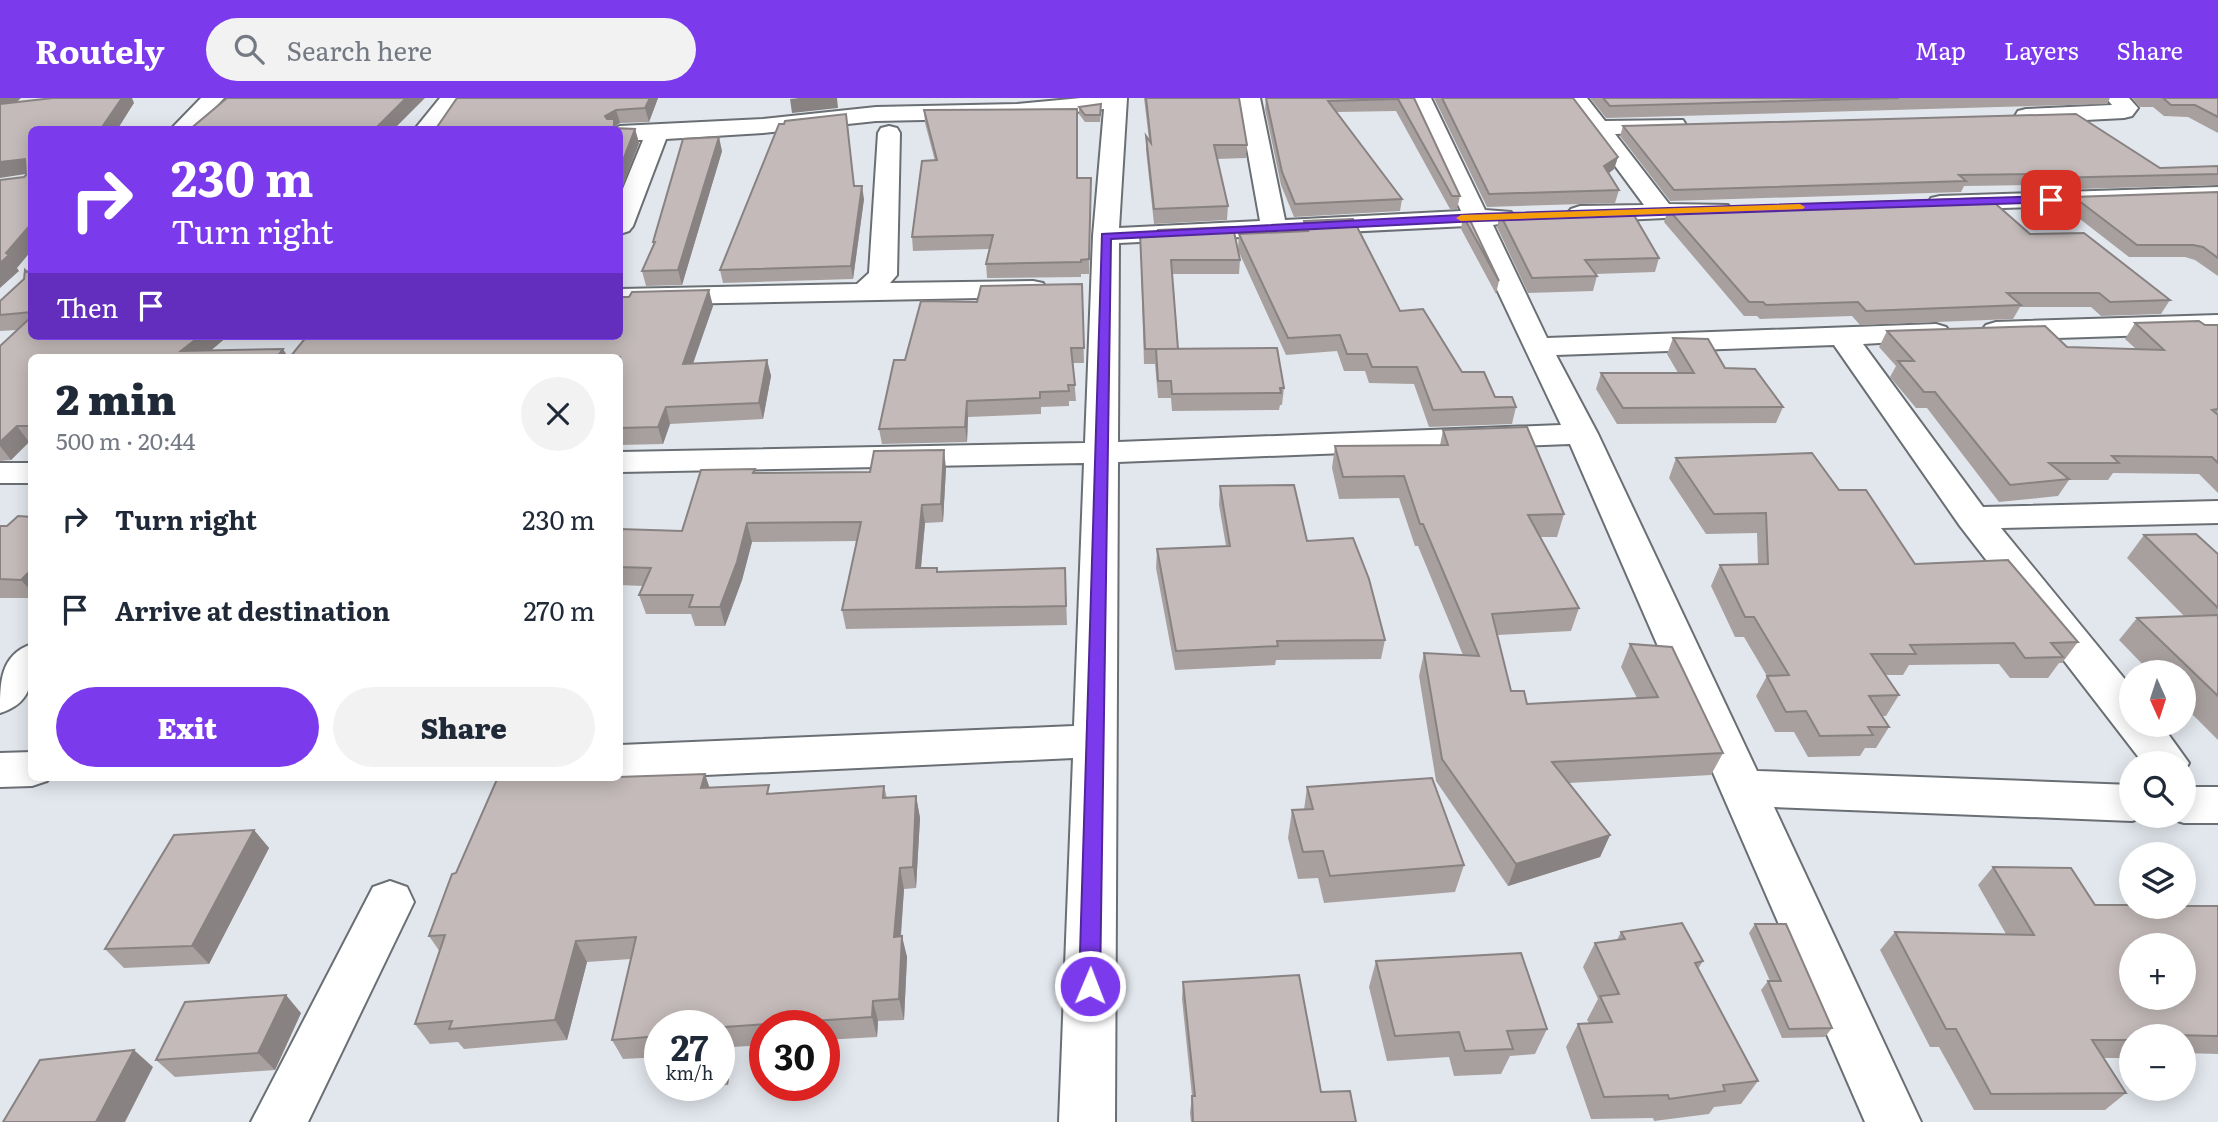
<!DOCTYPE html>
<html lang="en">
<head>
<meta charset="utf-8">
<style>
  body { margin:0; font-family:Literata,serif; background:#f2f2f3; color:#1f2937; height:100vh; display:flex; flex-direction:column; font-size:26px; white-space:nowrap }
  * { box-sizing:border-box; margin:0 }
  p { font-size:23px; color:#747a83 }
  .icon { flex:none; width:38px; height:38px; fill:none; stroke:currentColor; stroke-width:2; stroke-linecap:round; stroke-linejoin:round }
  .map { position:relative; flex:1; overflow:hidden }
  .sheet { position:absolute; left:28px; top:256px; width:595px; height:427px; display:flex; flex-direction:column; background:#fff; border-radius:10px; box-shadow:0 4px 18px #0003 }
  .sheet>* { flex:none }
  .guide { position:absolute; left:28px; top:28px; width:595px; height:214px; border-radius:10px; box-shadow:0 4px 18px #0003; background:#7c3aed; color:#fff; overflow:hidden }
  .needle { width:46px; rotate:177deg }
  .controls { position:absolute; left:2119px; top:562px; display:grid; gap:14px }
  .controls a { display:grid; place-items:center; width:77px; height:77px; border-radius:50%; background:#fff; box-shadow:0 4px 18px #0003; font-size:35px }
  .speed { position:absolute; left:644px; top:912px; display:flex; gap:14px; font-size:35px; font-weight:700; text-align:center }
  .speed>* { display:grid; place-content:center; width:91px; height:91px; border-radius:50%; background:#fff; box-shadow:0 4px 18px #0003; line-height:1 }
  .speed small { font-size:18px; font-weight:400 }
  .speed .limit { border:10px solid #d22; background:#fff; color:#111 }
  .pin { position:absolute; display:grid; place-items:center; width:60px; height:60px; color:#fff; margin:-30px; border-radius:14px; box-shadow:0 4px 10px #0006 }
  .me { position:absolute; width:77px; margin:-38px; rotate:1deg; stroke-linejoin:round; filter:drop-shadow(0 0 5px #0008) }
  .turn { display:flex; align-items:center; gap:24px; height:147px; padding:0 28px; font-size:32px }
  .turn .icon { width:91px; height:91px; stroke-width:2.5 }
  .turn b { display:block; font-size:49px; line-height:60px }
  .then { display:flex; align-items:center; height:66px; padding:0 28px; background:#0003; gap:14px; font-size:26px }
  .round { display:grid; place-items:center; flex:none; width:74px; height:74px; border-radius:37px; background:#f2f2f3 }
  .headline { display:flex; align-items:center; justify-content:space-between; height:119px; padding:0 28px }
  h1 { font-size:42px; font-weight:800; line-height:52px }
  .primary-button { display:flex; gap:14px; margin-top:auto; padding:14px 28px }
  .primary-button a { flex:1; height:80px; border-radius:42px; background:#7c3aed; color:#fff; font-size:28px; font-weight:800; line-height:80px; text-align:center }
  .primary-button a+a { background:#f2f2f3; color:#1f2937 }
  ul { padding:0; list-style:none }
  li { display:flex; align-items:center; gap:21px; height:91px; padding:0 28px }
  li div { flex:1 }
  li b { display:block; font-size:26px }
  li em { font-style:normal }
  header { display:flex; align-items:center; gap:42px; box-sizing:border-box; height:98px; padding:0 35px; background:#7c3aed; color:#fff }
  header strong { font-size:33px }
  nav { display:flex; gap:38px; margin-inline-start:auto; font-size:24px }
  .search { width:490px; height:63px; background:#f2f2f3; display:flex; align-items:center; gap:18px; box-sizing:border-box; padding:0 24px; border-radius:38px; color:#747a83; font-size:26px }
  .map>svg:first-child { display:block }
</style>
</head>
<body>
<header>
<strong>Routely</strong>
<div class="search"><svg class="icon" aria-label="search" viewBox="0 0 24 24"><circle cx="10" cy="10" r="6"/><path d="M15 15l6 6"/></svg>Search here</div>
<nav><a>Map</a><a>Layers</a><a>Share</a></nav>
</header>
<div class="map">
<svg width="2218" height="1024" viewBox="0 0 2218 1024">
  <rect width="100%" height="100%" fill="#e2e7ed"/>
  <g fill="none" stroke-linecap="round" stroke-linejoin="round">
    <!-- minor casing -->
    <g stroke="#6a6f74" stroke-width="4">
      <path id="minor" d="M201,0H224L194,32H170Z
        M440,0H462L437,32H414Z
        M1081,0H1127L1119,130L1260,123L1238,0H1260L1285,122L1461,113L1409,0H1431L1485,112L1511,114L1515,119L1511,124L1493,127L1547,240L1936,226L1946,229L1951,235L1946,241L1863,246L1983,409L2218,403V425L2001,430L2132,590V626H2161L2189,665L2184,674V665H2143L1960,428L1834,247L1556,257L1598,336L1757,673L2132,687V718H2148L2132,723L1774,709L1921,1024H1865L1570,346L1118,364L1115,1024H1059L1073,660L620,681L614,679H620V647L1074,628L1084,365L620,374V354L1085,345L1093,138L1104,11L1017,20L876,23L763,35L666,41L633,128L629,133L620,136V98L643,42H620V32H611L620,28L763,21L876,9L1017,6ZM1467,128L1561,327L1118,344L1119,145Z
        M1565,0H1587L1605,23L1683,22L1686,27L1683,32L1675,34L1615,36L1669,106L1728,107L1732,112L1728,117L1580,124L1571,121L1567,116L1571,111L1580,108L1644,107Z
        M2106,0H2129L2138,10L2132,18L2124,20L2026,25L2018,23L2015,18L2018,13L2026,11L2112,7Z
        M889,28L897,30L900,35L897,177L890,185L1033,183L1043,185L1047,191L1043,197L1033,199L620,207V191L857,186L869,175L878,35L881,30Z
        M2218,89V103L1940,112L1931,110L1928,105L1931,100L1940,98Z
        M2218,217V235L1996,242L1986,239L1981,233L1986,227L1996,224Z
        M0,365H32V385H0Z
        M32,546C32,578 36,604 0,615C0,584 0,557 32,546Z
        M32,654V679H50L47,683L32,688L0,689V655Z
        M2184,689H2218V725H2184L2168,720L2167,718H2184Z
        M390,783L407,789L414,804L308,1024H251L373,789Z"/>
    </g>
    <!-- minor -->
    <use href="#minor" fill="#fff" fill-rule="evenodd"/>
  </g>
  <!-- wall -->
  <path fill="#a8a09f" d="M658,0L649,24L620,25L615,28L616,30L635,31L639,45L620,95V32H435Z
    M1144,0H1239L1247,47L1246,60L1217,61L1228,108L1227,122L1154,126L1146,52V38L1149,42Z
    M1266,0H1414L1460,98L1457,111H1450L1396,13L1337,14L1402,101L1400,113L1294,119L1281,87L1265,11Z
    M1434,0H1573L1618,59L1614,71L1609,75L1619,92L1615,105L1487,109Z
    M1590,0H2110L2107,6L1606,20Z
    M2132,0H2218V35L2188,19L2164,18L2153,9H2140Z
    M1079,9L1101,14L1100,24H1085L1079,16Z
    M924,12L1077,80L1091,93L1089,176H1081V179L987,180L986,166L989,151L913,153L912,139L935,63L925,25Z
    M1623,28L2160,70L2218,68V87L2043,92L2038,87L1964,88L1961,94L1670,103L1620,38Z
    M722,53L682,187L646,188L642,173L654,148L653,144Z
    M854,88L864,101L853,181L723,185L720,172Z
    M2218,94V178L2195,162L2185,159H2129L2067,111L2074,99Z
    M1668,111L2030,136L2170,202L2161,216L2101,218L2091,209H2020L2013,221L1860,227L1852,218L1760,221L1757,218H1744L1664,124Z
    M1500,116L1659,160L1655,174L1595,176L1597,178L1593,193L1528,195L1497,129Z
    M1463,118L1499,183L1496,196L1461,131Z
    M1304,123L1400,213L1462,274L1495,299L1516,309L1512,326L1429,329L1414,286L1369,285L1365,273H1344L1337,253L1286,257L1238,152L1240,162L1239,176H1172L1178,251L1284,290L1282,307H1280L1279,312L1172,313L1171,300H1158L1155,266H1144L1140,135L1238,151L1239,136L1303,133Z
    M32,170V238H228L210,253L32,259V344H29L11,362L0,363V248L17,232L0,233V203L24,181L27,174Z
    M1082,186L1084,265H1073L1076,303H1069V308L1041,309V316L968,319L967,344L882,346L879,331L905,262L977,204Z
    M713,208L693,266L767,262L771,278L763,321L670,326L663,346L620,347V259Z
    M2135,225L2218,227V395L2199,376L2113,375L2108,382H2069L2058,398L1999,404L1927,310H1916L1890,279L1896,268L1879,249L1887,233L2067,249L2136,251L2125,241Z
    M1673,240L1725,270L1783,309L1776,325L1617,326L1596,291L1601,275H1678L1667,256Z
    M1443,332L1564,416L1557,439H1540L1579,510L1571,533L1497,537L1511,593L1527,606L1637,600L1621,569L1630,546L1723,655L1711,677L1569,685L1610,737L1600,759L1508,788L1436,683L1419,578L1424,555L1463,557L1418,448H1415L1399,400L1339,401L1332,370L1335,348L1440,347Z
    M1676,360L1839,392L1915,466L2078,544L2062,565H2059L2048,580H2010L1999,566L1909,567L1903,577H1885L1899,597L1886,618H1882L1889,629L1876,650H1865L1860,658L1808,659L1794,634H1775L1756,598L1767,578L1744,539H1735L1711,488L1720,467L1758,466L1757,435L1706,436L1669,380Z
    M946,370L943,424L925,425L921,470H937L938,474L1065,470L1067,527L846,531L842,512L857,443L752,444L742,482L725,528H695L691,516H646L639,497L643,488L620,487V431L682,433L755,371L756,375L870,374Z
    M1220,388L1307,443L1385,542L1381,561L1276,562L1275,567L1175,572L1156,470L1157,451L1226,448L1219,407Z
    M32,419V500H0V428H7Z
    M2144,437L2218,456V642L2184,608V574H2150L2119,542L2137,520L2184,518L2127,460Z
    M622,679L710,690L771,695L884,688L887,700L916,698L920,720L916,790L904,791L901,838L907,859L904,922L878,923L877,939L824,942V928H765V947L733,949L728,987L667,992L664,987H719V928H660V978L657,973L660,959L623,961L612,942L631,861L587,864L567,942L464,951L458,944L430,946L415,926L440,854L429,838L456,775Z
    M1307,689L1464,767L1455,794L1324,805L1318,780L1298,781L1288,740L1292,712H1304Z
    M254,732L269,750L209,866L124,870L105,851Z
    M1993,769L2095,807L2218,808V956L2184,955V938H2132V960H2103L2126,995L2105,1012H1974L1939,949H1930L1880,852L1895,834L2006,836L1978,787Z
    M1755,826L1832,930L1825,939L1782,940L1761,892L1768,883H1770L1749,835Z
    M1621,834L1703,863L1698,871L1758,983L1741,1006L1714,1009L1709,1016L1654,1023L1653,1020L1591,1021L1566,949L1578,926L1589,925L1587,922L1598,901L1583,869L1595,845L1617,842Z
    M1376,863L1547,931L1535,956L1510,958L1501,976L1454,978L1449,959L1387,963L1369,889Z
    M1183,884L1321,994L1356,1024H1191L1190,1015L1192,998L1182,901Z
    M301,915L275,972L175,979L156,962Z"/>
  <!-- shaded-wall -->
  <path fill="#888282" d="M0,0H21L1,20L0,18Z
    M122,0H132L134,5L117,32H100Z
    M406,0H425L393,32H374Z
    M650,0H658L649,24L645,10Z
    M799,0H837L838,10L792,15L790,1Z
    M616,12L620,25L615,28L617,32L605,18Z
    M635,31L639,45L620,95V70Z
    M719,39L722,53L682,187L678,172Z
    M1618,59L1614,71L1601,81L1604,68Z
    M25,61L32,75L0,80V64Z
    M862,88L864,101L853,181L851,168Z
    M32,125V152L17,170L19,173L0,190V165L6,155Z
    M709,192L713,208L687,282L683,266Z
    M200,238H228L203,259L181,253Z
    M283,251L288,259H277Z
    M767,262L771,278L763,321L759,305Z
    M967,303L968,319L967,344L965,329Z
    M666,309L670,326L663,346L658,329Z
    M17,328L29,344L11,362L0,348V344Z
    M944,352L946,370L943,424L941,406Z
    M922,407L925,425L919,489L916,470Z
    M747,425L752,444L742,482L725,528L720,509Z
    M32,471V494L21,482Z
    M705,676L712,697L701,690Z
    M916,698L920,720L916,790L913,769Z
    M254,732L269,750L209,866L192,848Z
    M1610,737L1600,759L1508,788L1516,766Z
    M900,770L904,791L899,860L894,839Z
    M902,838L907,859L904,922L899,901Z
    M576,843L587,864L567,942L555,922Z
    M286,897L301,915L275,972L258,955Z
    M873,903L878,923L877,939L872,919Z
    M725,929L733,949L728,987L719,969Z
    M134,952L153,969L125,1024H96Z"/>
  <!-- building -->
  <path fill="#c3bab9" stroke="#888282" stroke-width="2" fill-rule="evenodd" d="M53,0H122L100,32H32V125L6,155L9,157L0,165V82L24,79L26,77L25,61L0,64V6Z
    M227,0H406L374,32H189Z
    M457,0H650L645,10L616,12L605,18L607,21H614V30L635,31L620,70V32H435Z
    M1146,0H1239L1247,47H1214L1228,108L1154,111L1146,38L1151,45Z
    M1266,0H1414L1460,98H1452L1398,1L1328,3L1402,101L1295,106L1282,74Z
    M1442,0H1573L1618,59L1604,68L1619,92L1489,96Z
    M1603,0H1899L1610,8Z
    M2163,0H2218V19L2195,7H2171Z
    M1101,6L1100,17H1085L1079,9Z
    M1077,11V80H1091L1089,161L1081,162V164L986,166L993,137L912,139L922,63L937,62L924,12Z
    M846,16L854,88H862L851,168L720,172L779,26H784L785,23Z
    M2076,16L2160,70L2218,68V76L2049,80L2044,76L1959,77L1966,83L1674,92L1623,28Z
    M719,39L678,172L642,173L655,144H653L683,41Z
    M2218,94V160L2203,149L2193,147H2137L2074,99Z
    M1989,100L2030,136L2084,135L2170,202L2110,204L2099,195H2007L2021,207L1866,213L1858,204L1766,207L1763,204H1749L1668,111Z
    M1631,112L1659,160L1585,162L1597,178L1532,180L1500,116Z
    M1463,118H1468L1499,183Z
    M1353,121L1400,213L1423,211L1462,274H1484L1495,299H1512L1516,309L1433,312L1417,269H1372L1367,256H1347L1340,237L1288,240L1239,136L1308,133L1304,123Z
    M1233,129L1240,162H1171L1178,251H1145L1140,135H1158V132Z
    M32,170V214L0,217V203L24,181L25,172L27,174Z
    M1082,186L1084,250H1071L1075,287H1068L1069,293L1040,294V300L967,303L965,329L879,331L894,262H905L921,203L977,204L981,188Z
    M709,192L683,266L767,262L759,305L666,309L658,329L620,330V259H290L307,238H620V199H629L632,194Z
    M29,221H32V238H200L181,253L283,251L277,259H32V328H17L0,344V248Z
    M2199,223L2205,227H2218V311L2212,312L2218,317V365L2212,359L2112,358L2119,365H2049L2069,381L2010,387L1935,294H1924L1898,263H1914L1887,233L2045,228L2067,249L2164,252L2135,225Z
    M1673,240L1708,241L1725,270L1755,271L1783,309L1623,310L1601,275H1694Z
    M1277,250L1284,290H1280L1281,295L1172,296L1171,283H1158L1156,251Z
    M1527,329L1564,416L1528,417L1579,510L1492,516L1511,593H1524L1527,606L1658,599L1630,546L1672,549L1723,655L1552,664L1610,737L1516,766L1442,661L1424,555L1479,558L1423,426H1420L1404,378L1343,379L1335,348L1448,347L1443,332Z
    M944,352L941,406L922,407L916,470H937V474L1065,470L1066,508L842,512L861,424L747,425L737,464L720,509H689L693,497H639L651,470L620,469V431L682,433L701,372L755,371L753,375L870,374L874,353Z
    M1812,355L1839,392H1866L1915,466L2008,462L2078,544L2051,545L2063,559L2025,560L2014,545L1910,547L1916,556H1871L1899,597L1869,598L1889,629H1868L1873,637L1820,638L1806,613L1786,614L1767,578L1789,577L1754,519H1745L1720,467L1768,466L1766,415L1714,416L1676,360Z
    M1294,387L1307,443L1353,440L1369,481L1385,542L1277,543L1278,548L1176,553L1157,451L1230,448L1220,388Z
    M18,418L32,419V471L21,482L0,481V428H7Z
    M2196,436L2218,456V510L2144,437Z
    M2218,517V598L2137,520Z
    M705,676L701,690L769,687L767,696L884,688L883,700L916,698L913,769L900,770L894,839L902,838L899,901L873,903L872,919L725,929L719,965V928H660V938L612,942L636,839L576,843L555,922L449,931L452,923L415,926L445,837L429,838L452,776L456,775L498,679H618Z
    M1432,680L1464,767L1330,778L1323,753L1303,754L1292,712L1313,711L1307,689Z
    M254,732L192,848L105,851L174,737Z
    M1993,769L2071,770L2095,807H2132V808H2218V938L2174,937L2175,938H2132V942H2092L2126,995L1991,996L1956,931H1946L1895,834L2034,837ZM2132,847H2184V900H2132Z
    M1682,825L1703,863L1695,865L1758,983L1723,987L1725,993L1669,1001L1668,997L1604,999L1578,926L1612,924L1600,898L1619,896L1595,845L1625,841L1621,834Z
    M1755,826H1786L1832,930L1789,931L1768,883H1781Z
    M1521,855L1547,931L1507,933L1513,951L1465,953L1459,934L1395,938L1376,863Z
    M1299,877L1321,994L1350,993L1356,1024H1193L1192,998H1195L1183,884Z
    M286,897L258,955L156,962L185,904Z
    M134,952L96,1024H3L40,962Z
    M660,958V972L657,973Z"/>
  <!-- route -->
  <path fill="#7c3aed" stroke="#51269a" stroke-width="2" d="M2051,98L2056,102L2055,104L1478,123L1111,141L1100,888L1097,895L1090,898L1082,895L1079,888L1102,136L1478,116Z"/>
  <!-- slow -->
  <path fill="#f59e0b" d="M1800,106L1805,109L1803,111L1461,123L1456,120L1461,117Z"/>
</svg>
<div class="controls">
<a><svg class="needle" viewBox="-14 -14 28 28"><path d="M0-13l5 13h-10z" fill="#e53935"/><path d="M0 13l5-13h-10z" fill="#747a83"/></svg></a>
<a><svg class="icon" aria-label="search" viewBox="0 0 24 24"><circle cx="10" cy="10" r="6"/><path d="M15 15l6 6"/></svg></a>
<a><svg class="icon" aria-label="layers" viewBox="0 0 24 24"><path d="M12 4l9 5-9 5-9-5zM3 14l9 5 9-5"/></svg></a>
<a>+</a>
<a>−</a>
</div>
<div class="speed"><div>27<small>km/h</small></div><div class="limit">30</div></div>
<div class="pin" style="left:2051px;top:102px;background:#d93025"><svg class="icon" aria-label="arrive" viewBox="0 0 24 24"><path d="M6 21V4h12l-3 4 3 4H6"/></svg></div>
<svg class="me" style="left:1090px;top:888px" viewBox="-20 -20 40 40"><circle r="17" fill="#7c3aed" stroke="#fff" stroke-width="3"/><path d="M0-11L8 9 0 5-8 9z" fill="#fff"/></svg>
<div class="guide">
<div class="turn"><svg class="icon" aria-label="right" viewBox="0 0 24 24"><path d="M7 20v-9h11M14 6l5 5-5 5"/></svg><div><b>230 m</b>Turn right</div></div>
<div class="then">Then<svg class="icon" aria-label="arrive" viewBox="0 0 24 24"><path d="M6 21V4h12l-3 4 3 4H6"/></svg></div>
</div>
<section class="sheet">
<div class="headline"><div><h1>2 min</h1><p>500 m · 20:44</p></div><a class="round"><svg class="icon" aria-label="close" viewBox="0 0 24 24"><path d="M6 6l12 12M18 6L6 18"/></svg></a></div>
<ul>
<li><svg class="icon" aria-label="right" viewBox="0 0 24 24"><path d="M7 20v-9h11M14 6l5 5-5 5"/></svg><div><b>Turn right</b></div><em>230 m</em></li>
<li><svg class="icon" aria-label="arrive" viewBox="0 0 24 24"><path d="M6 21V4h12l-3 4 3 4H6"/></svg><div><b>Arrive at destination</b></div><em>270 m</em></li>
</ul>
<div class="primary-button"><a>Exit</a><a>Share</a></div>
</section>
</div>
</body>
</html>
